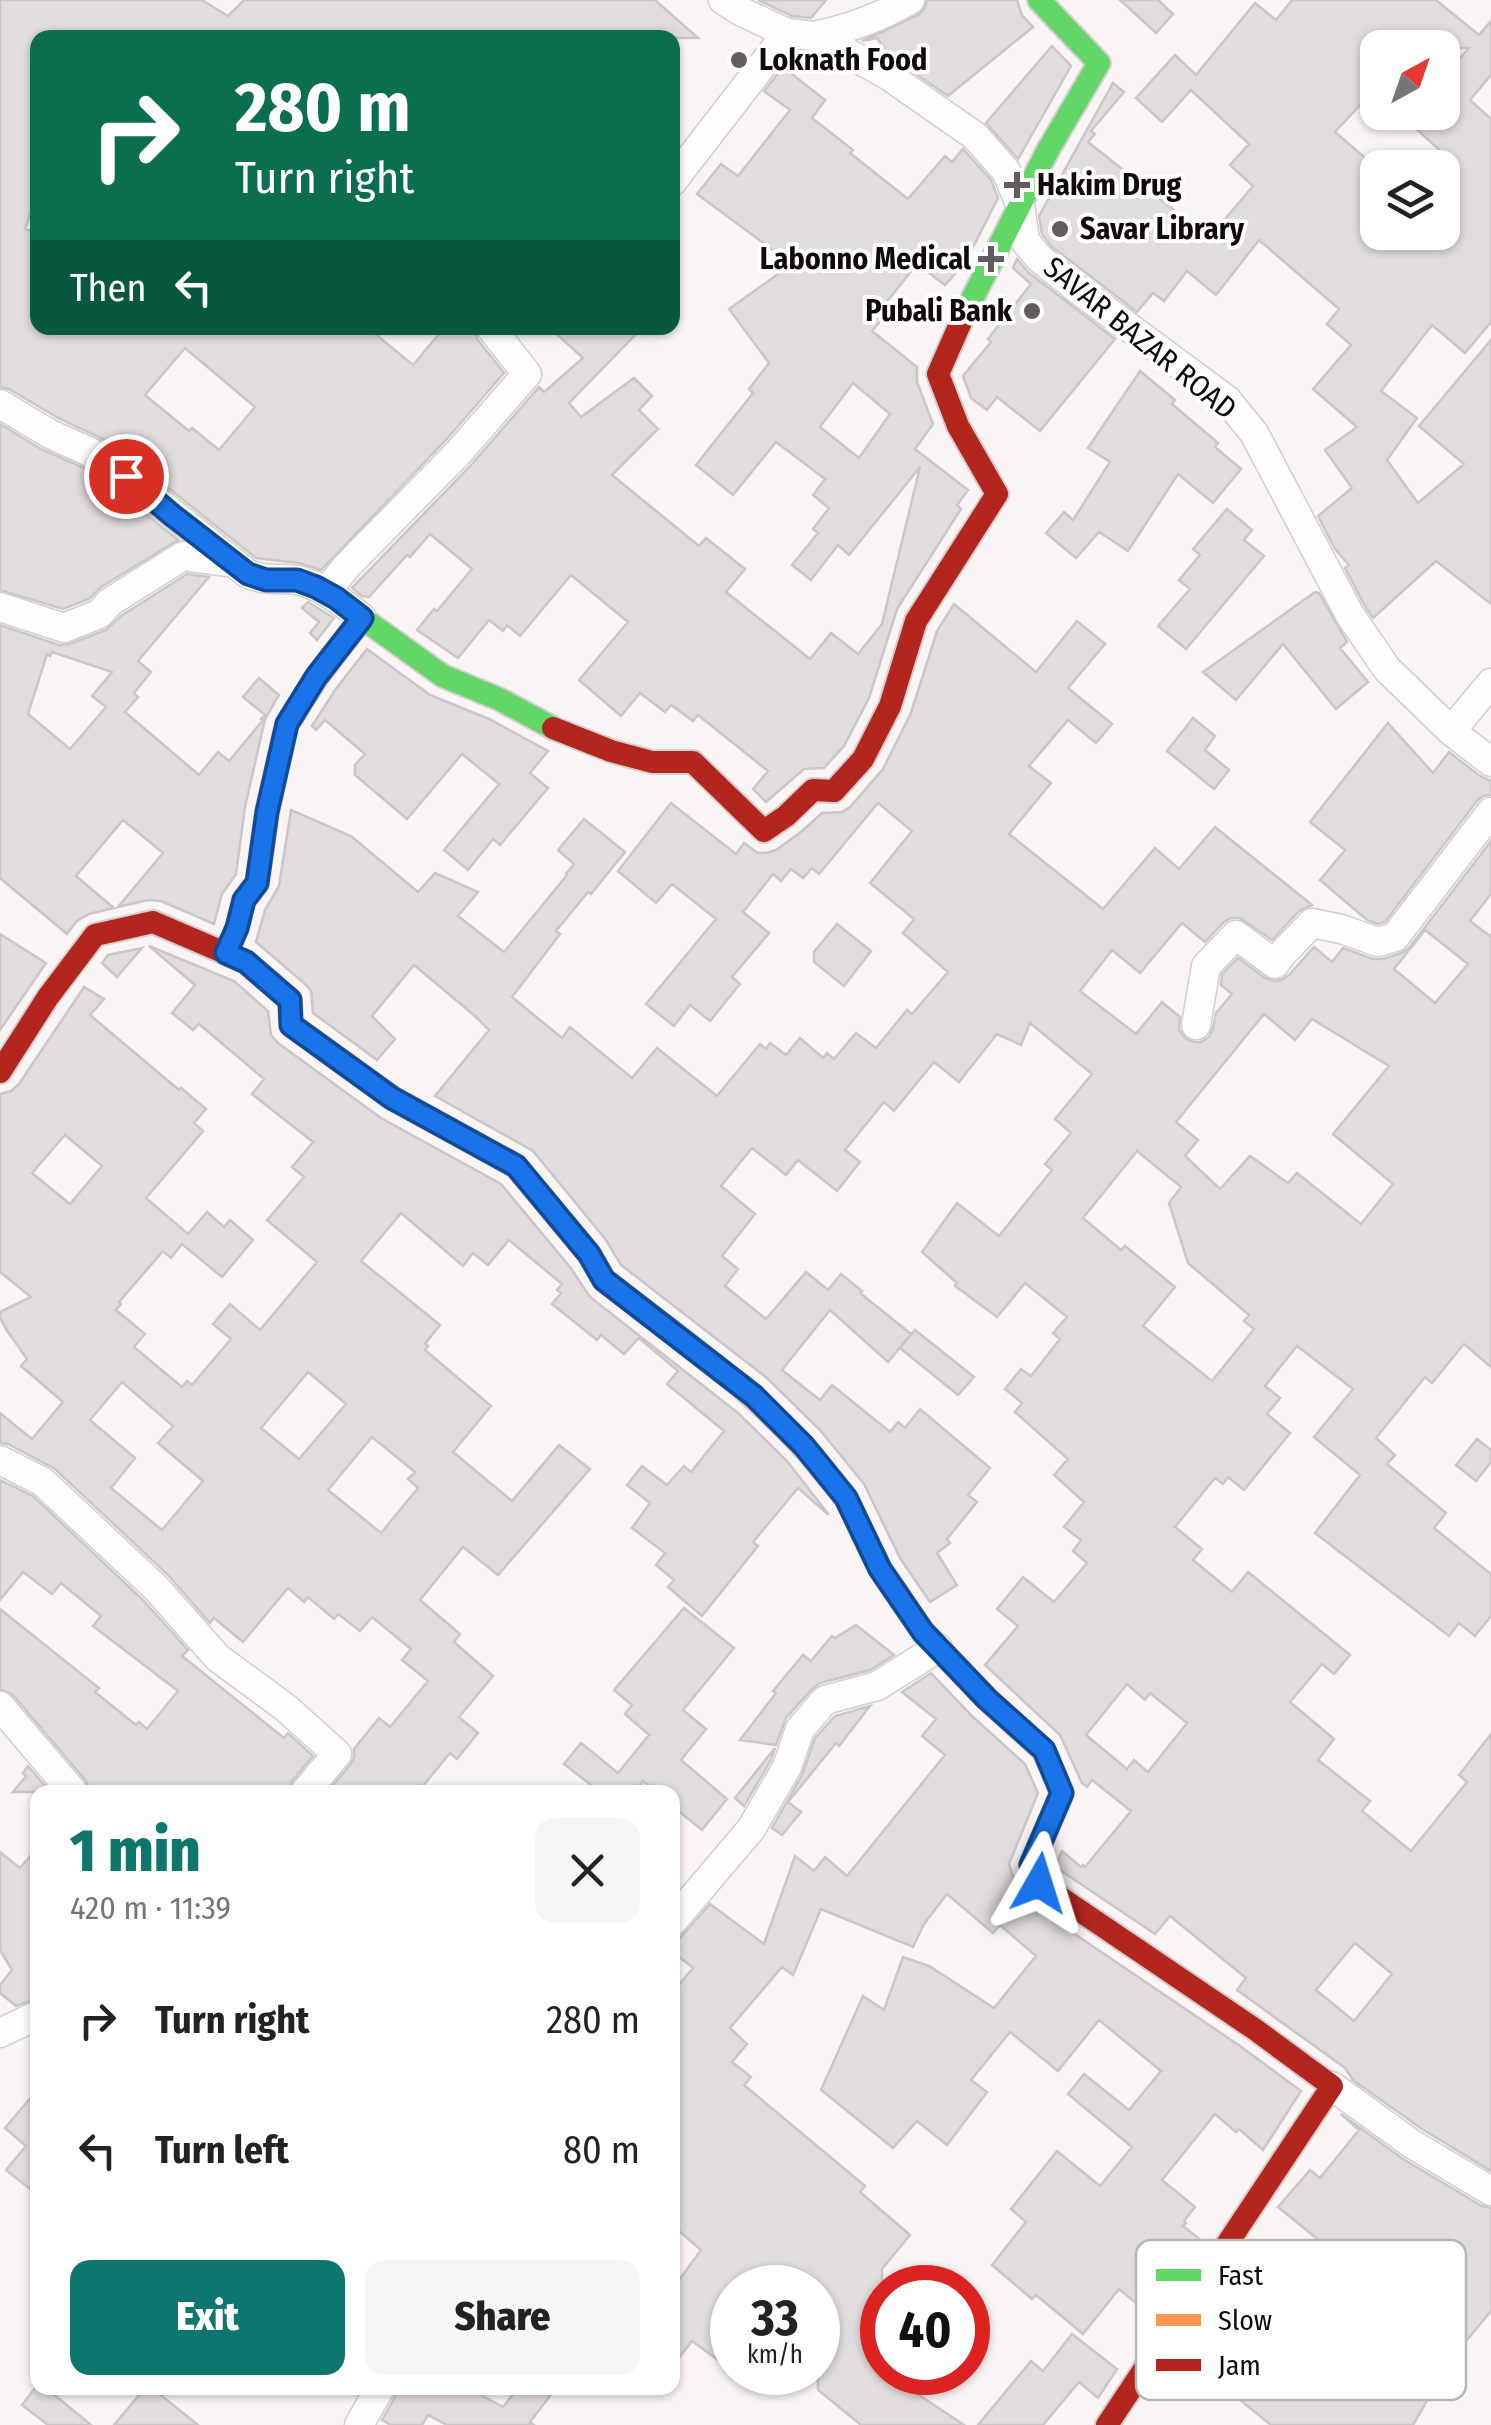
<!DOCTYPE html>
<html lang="en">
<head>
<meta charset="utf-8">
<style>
  body { margin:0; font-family:"Fira Sans Condensed",sans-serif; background:#f6f6f6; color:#222; height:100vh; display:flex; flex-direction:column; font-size:38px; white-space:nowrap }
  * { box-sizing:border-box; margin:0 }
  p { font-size:32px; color:#767676 }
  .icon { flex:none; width:55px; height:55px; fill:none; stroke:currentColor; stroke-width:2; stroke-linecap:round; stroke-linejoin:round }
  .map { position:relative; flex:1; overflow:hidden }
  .panel { position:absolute; left:30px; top:1785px; width:650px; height:610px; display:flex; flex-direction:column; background:#fff; border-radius:20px; box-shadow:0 2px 8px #0004 }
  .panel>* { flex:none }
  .guide { position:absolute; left:30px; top:30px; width:650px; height:305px; border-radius:20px; box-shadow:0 2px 8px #0004; background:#0b6e4f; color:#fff; overflow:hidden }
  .needle { width:65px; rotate:40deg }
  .fabs { position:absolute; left:1360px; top:30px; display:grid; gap:20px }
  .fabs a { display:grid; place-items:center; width:100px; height:100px; border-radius:20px; background:#fff; box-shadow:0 2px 8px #0004; font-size:50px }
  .speed { position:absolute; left:710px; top:2265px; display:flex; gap:20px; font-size:50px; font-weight:700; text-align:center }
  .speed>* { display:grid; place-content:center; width:130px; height:130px; border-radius:50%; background:#fff; box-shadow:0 2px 8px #0004; line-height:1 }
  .speed small { font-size:25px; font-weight:400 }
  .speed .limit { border:15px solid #d22; background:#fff; color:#111 }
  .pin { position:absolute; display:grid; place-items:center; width:85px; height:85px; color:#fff; margin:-42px; border:5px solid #fff; border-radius:50%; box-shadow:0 2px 10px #0007 }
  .me { position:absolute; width:110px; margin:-55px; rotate:6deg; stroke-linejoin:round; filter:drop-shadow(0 0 8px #0008) }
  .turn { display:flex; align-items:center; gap:35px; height:210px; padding:0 40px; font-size:45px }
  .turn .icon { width:130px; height:130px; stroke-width:2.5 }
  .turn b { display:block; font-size:70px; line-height:85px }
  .then { display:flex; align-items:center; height:95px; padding:0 40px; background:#0003; gap:20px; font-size:38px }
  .round { display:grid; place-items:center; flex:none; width:105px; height:105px; border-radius:20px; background:#f6f6f6 }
  .overview { display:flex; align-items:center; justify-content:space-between; height:170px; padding:0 40px }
  h1 { font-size:60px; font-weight:800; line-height:75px; color:#0f766e }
  .action { display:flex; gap:20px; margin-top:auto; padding:20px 40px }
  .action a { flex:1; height:115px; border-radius:20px; background:#0f766e; color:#fff; font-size:40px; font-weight:800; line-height:115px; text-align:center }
  .action a+a { background:#f6f6f6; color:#222 }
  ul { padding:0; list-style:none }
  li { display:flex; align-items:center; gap:30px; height:130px; padding:0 40px }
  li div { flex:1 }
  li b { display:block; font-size:38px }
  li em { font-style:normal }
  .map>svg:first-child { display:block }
</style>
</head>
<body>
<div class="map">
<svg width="1491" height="2425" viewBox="0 0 1491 2425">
  <rect width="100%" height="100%" fill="#faf4f4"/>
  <!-- building -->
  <path fill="#e1dcde" stroke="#cbc6c7" stroke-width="2.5" fill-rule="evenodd" d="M0,0H202L228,16L244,0H655L698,38H38V192L25,229L38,232V328H368L413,365L444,328H474L477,339L504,373L446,440L321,570L299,563L256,558L136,462L99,437L58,418L9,389L0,387ZM185,348L255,407L219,450L192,428L189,431L145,395Z
    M758,0H826L811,18L792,16Z
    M927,0H1017L1022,15L1033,27L948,96L890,56L877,38L862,41L918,15L925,8Z
    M1120,0H1158L1173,14L1156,33Z
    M1292,0H1436L1479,35L1491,21V75L1470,100L1491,119V322L1465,353L1432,325L1381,391L1417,418L1387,460L1418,503L1464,464L1419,426L1491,340V604L1436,561L1373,618L1365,606L1345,568L1349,565L1335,549L1318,516L1352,488L1325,450L1357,427L1313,389L1351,345L1327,324L1339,309L1259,240L1216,295L1187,271L1164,301L1153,293L1137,312L1051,246L1042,234L1039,216L1113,83L1124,92L1091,131L1095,134L1088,142L1209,238L1253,186L1230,165L1249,144L1191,90L1162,122L1136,98L1175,55L1196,75L1255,3L1276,20ZM1378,48H1469L1444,76L1442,74V112H1424L1412,125L1458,167L1442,185V232H1378V169L1335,132L1378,86Z
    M1052,46L1071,66L1018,159L986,123Z
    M783,67L825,100L812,118L853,150L850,153L908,199L945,156L952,162L963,149L991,180L998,198L965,263L945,285L917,264L877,314L882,319L872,331L917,367V382L933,424L915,449L968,490L957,505L961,509L897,609L869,698L844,746L824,768L804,769L766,802L753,789L768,771L698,715L693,721L671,705L665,712L640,693L621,716L579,680L628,622L571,575L520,636L507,625L503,631L489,620L458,658L417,630L434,609L437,611L472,569L430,534L410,557L407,555L369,597L362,596L352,588L472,464L539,387L544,392L583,358L550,328H642L569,403L581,417L634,378L652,396L639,410L658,429L612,475L699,546L706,538L745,569L726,592L810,659L831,633L858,654L882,624L920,467L849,555L838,545L811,580L792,565L818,533L813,529L829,508L813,495L825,479L776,442L733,495L696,465L753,393L749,389L769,363L729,309L792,264L697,194L721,164L738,176L790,110L764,91ZM853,383L890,414L859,458L820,427Z
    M1017,259L1028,272L1115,339L1040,431L997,397L987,410L971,398L963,376L991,342L988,339L1031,284L1013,268Z
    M1140,371L1175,400L1172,404L1218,443L1215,447L1241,469L1213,503L1178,474L1128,551L1099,532L1076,558L1046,533L1064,512L1073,520L1110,462L1088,448Z
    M0,424L41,449L82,467L116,490L178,540L101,587L89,599L63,609L0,590Z
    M1227,509L1252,530L1244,540L1264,556L1186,649L1158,626L1190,589L1179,580L1200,555L1193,549Z
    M187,574L209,577L138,661L151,672L134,693L138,697L125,712L199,775L218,752L229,761L263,720L261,719L265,715L243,697L259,678L279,695L265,719L245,807L236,874L222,894L214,924L161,901L148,900L118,907L163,853L123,820L76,876L114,908L89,914L77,921L67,934L0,878V625L59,645L70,644L106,630L121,616ZM52,652L112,672L92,696L106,707L70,749L28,714L47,654L50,656Z
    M1315,592L1319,593L1347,642L1340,648L1368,682L1336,709L1283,644L1236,700L1203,672Z
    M308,602L334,618L317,640L310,633L319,622L302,608Z
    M954,604L1036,672L1077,621L1105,644L1068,688L1112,724L1096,743L1068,720L1029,766L1051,783L1009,834L1103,909L1155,848L1179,869L1215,827L1312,905L1299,911L1272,940L1240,918H1231L1224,922L1205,942L1182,923L1140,973L1112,950L1080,991L1136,1034L1162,1002L1180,1017L1179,1030L1186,1039L1194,1042H1201L1209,1037L1213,1028L1216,1013L1232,994L1221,985L1222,974L1238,958L1265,978L1274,981L1281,980L1289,975L1314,947L1332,962L1343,948L1373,959H1383L1401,953L1409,948L1491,841V894L1470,921L1490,936L1491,935V1367L1464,1344L1432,1383L1425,1377L1376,1438L1395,1455L1387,1464L1446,1513L1434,1528L1491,1574V1616L1475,1636L1459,1623L1449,1636L1315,1533L1360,1475L1314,1437L1353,1389L1297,1346L1265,1386L1280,1398L1267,1414L1290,1433L1244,1490L1228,1477L1223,1484L1215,1478L1175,1527L1202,1549L1193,1560L1232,1592L1248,1572L1350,1655L1334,1674L1322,1664L1290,1702L1334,1739L1318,1760L1370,1801L1362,1811L1411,1851L1467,1782L1459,1775L1491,1734V2171L1422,2129L1353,2080L1345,2068L1237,1990L1246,1978L1170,1916L1155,1934L1057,1868L1056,1865L1062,1851L1081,1867L1083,1865L1085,1867L1131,1811L1092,1780L1087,1787L1082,1783L1060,1735L985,1665L1018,1626L997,1609L1023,1577L1054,1602L1087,1563L1073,1551L1081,1540L1064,1527L1084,1502L1054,1475L1068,1459L1015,1412L1022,1403L1005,1389L1021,1369L1031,1376L1060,1339L1053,1333L1067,1317L1025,1283L997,1317L955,1286L957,1283L922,1252L957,1203L999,1236L1052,1170L1045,1164L1071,1133L1055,1119L1092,1074L1030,1023L1021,1045L997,1034L959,1082L934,1062L894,1111L884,1102L845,1150L860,1162L837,1191L798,1160L786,1175L752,1148L721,1186L755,1214L722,1256L738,1269L725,1286L766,1319L806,1272L828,1290L841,1274L862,1291L860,1293L911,1334L888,1362L830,1310L782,1370L820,1400L832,1385L890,1432L898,1422L905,1428L920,1409L990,1468L968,1495L977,1502L947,1539L950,1543L937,1553L957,1585L930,1602L900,1558L864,1484L820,1430L767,1378L621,1265L606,1240L533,1151L435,1096L489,1030L475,1016L414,965L372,1016L395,1039L377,1060L313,1013L311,991L305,984L256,942L265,910L279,886L291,810L351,836L418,892L435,873L478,892L458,916L504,952L567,875L566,874L574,864L558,850L584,819L625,852L591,894L588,892L556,931L560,934L512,997L562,1038L570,1027L632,1078L657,1048L717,1096L760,1044L766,1049L770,1043L786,1055L800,1038L823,1058L827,1053L834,1059L856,1033L876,1048L907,1010L912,1014L948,972L903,933L914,919L870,883L912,831L878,803L819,874L812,868L803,878L791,869L781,881L773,874L743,912L769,933L732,977L740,984L710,1021L690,1005L674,1026L646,1004L716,919L672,884L656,903L618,871L671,803L736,854L744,843L758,853H766L776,850L801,832L822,813L842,812L850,807L883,769L911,713L937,631ZM1425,930L1468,964L1435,1003L1394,969ZM1264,1014L1295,1040L1312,1019L1389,1066L1333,1134L1393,1184L1361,1224L1297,1173L1288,1183L1250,1156L1220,1189L1185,1156L1198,1140L1176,1122ZM1137,1151L1181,1187L1169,1203L1188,1263L1249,1315L1244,1321L1254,1329L1212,1381L1143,1326L1175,1287L1125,1246L1121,1250L1083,1218ZM1127,1684L1145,1700L1150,1693L1187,1723L1148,1772L1134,1760L1127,1769L1086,1735ZM1355,1943L1392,1974L1354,2021L1316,1990Z
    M367,649L430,695L489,719L548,751L530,773L548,788L500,845L493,839L468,870L444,850L499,784L462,754L407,819L355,775V765L365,754L325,720L316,730L312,726L335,690Z
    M1193,718L1215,736L1205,750L1229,770L1214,789L1167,751Z
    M1388,723L1433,773L1449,752L1480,776L1491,781V795L1483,796L1477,801L1385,922L1378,924L1367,920L1320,880L1345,850L1310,822Z
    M837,924L871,951L844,986L814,962V952Z
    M0,934L46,963L0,1030Z
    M149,946L234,981L268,1011L271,1035L278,1043L381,1118L501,1184L570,1267L590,1297L738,1413L787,1461L829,1515L798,1488L753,1542L758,1546L702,1616L668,1587L674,1580L656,1565L665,1553L632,1528L650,1503L627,1485L642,1466L667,1485L684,1466L691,1472L724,1431L667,1384L678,1371L639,1338L624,1354L601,1335L597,1340L552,1304L561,1293L557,1290L562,1284L509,1240L488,1265L473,1253L463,1266L401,1213L361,1261L440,1325L425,1344L428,1346L425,1350L491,1406L453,1452L512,1501L559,1445L590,1469L498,1575L463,1547L420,1600L460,1634L454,1642L493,1676L459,1717L478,1733L457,1759L450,1753L418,1792H327L350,1765L354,1758V1749L379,1718L390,1727L428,1681L402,1660L411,1649L372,1617L360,1631L338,1614L334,1619L308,1597L304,1602L288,1588L243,1642L214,1618L210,1623L168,1575L55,1469L8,1444L0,1443V1413L32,1439L63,1402L21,1366L27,1359L6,1329L0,1317V1312L31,1297L0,1272V1094L11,1091L19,1084L84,987L104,999L90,1015L179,1090L181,1088L206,1109L194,1123L203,1131L146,1198L188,1234L207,1212L224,1227L230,1220L253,1240L222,1277L182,1244L171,1258L163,1251L119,1302L121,1304L116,1310L145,1334L134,1347L182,1387L187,1381L192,1385L231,1339L213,1324L230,1304L260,1330L317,1262L267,1220L304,1177L292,1167L313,1142L252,1094L264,1079L199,1024L193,1030L172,1013L195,985ZM65,1135L102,1166L70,1204L32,1173ZM308,1372L346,1404L299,1459L261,1428ZM122,1382L173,1426L158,1443L203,1481L162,1530L111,1488L135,1458L90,1420ZM372,1437L415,1472L408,1479L418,1488L381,1533L328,1490Z
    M142,948L117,977L102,963L108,955Z
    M915,1330L974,1377L958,1395L900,1348Z
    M1477,1439L1491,1450V1462L1476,1481L1456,1465Z
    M0,1480L33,1496L143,1600L188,1650L182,1656L284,1738L288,1733L313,1756L292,1781L288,1792H90L86,1781L13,1695L0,1689V1609L99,1688L95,1692L136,1725L139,1722L147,1729L178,1691L93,1626L101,1616L61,1583L52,1594L23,1572L0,1600Z
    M684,1608L734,1648L683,1710L706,1729L681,1760L727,1799L702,1830L672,1806V1792H656L643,1781L637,1789L641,1792H600L564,1764L581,1743L618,1773L649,1735L625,1714L632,1705L614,1690Z
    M856,1625L894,1655L870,1670L820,1683L813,1688L786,1718L776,1745L740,1740L776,1693L773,1691L803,1655L811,1661L832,1636L835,1638Z
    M931,1673L972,1716L1025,1764L1038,1793L1009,1864L1018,1892L1026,1901L1240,2046L1301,2091L1263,2150L1239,2129L1236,2132L1215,2114L1162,2180L1195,2207L1184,2221L1186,2223L1183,2226L1202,2241L1152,2316L1119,2289L1083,2334L1036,2295L1032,2299L992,2265L1026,2222L1011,2209L1057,2151L1100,2186L1132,2147L1068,2094L1084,2074L1129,2110L1161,2071L1099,2020L1058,2071L1010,2032L971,2080L987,2092L947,2145L917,2121L893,2148L821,2090L863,1996L884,2010L903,1957L929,1966L994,2008L1036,1956L1000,1925L993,1933L947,1894L924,1924L913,1947L821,1909L793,1975L782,1967L730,2028L747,2044L732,2062L751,2077L744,2085L865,2186L860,2192L910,2235L882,2269V2372H921L910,2389L964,2425H861L818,2390V2330L834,2310L818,2297V2288H732V2341L718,2360L692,2341L672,2367V2290L701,2250L672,2225V1993L693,1968L672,1951V1947L710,1904L764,1944L795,1856L814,1871L825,1857L847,1876L945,1755L922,1736L936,1719L902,1692Z
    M870,1706L839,1746L836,1743L788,1802L801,1812L782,1835L772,1828L802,1775L815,1738L835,1716Z
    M775,1748L771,1760L744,1806L735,1798Z
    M28,1766L50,1792H13L26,1776L23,1773Z
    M38,1847V1998L16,2006L0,1993V1985L12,1970L0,1950V1852L20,1868Z
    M38,2089V2195L6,2170L26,2146L5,2128Z
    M1341,2114L1403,2159L1482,2206L1491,2208V2311L1467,2340L1422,2302L1424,2300L1379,2264L1337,2314L1392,2344L1389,2349L1440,2378L1413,2425H1271L1182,2353L1238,2269L1241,2272L1246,2266L1295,2306L1336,2254L1278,2207L1310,2170L1320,2178L1359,2130Z
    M1072,2334L1117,2369L1098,2398L1079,2382L1043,2425H978L1031,2361L1043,2371Z
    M35,2388H46L91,2425H48L22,2405Z
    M145,2388H152L198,2425H114Z
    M397,2388H468L503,2407L518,2388H556L530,2422L534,2425H447L428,2415L422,2425H391L382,2420L395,2397Z"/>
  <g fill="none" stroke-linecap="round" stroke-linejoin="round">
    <!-- street casing -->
    <g stroke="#d4cece" stroke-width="31">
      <path id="street" d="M723,0L740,11L787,33L814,36L839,48L889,76L975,136L1006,171L1020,204L1025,241L1039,258L1076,288L1227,400L1254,433L1350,615L1387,669L1451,731L1491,762
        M814,36C848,29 879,18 910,0
        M672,182L787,33
        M0,404L50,434L90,452L126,476L248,574C270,582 276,577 297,580C322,585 343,603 362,618
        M326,592L346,567L459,452L527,374L491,328
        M0,607L64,628L99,614L110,602L183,556L233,563
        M1451,731L1491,683
        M1196,1025L1206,966L1236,935L1275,964L1282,954L1312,923L1341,929L1378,942L1395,937L1491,812
        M0,1460L43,1482L156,1588L218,1658L286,1708L337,1754L305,1792
        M0,1706L73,1792
        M672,1922L751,1829L787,1767L800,1729L825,1700L877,1686L938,1648
        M0,2033L38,2015
        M1332,2086L1412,2144L1491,2191
        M359,2425L380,2388"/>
    </g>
    <!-- fast casing -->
    <g stroke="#d4cece" stroke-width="26">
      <path id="fast" d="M964,315L1048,150L1099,63L1039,0
        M226,953L237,928L244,900L257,883L267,812L287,724L317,677L362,618L443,676L499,699L553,728
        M824,1471L846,1498L880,1569L923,1632L987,1699L1044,1751L1062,1793L1031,1865L1033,1870"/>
    </g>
    <!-- slow casing -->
    <g stroke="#d4cece" stroke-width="26">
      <path id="slow" d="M553,1211L589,1254L604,1280C681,1340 763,1395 824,1471"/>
    </g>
    <!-- jam casing -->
    <g stroke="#d4cece" stroke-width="26">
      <path id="jam" d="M553,728L611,751L652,762H693L764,831L786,816L813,790L834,791L863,759L890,706L916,621L997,494L958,426L938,374L964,315
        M0,1072L48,997L95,935L153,922L246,962L290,1000L291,1025L392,1098L516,1166L553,1211
        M1033,1870L1039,1883L1253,2028L1332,2086L1107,2425"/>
    </g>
    <!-- street -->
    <use href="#street" stroke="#fefdfd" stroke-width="28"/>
    <!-- fast -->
    <use href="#fast" stroke="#63d668" stroke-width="22"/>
    <!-- slow -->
    <use href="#slow" stroke="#ff974d" stroke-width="22"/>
    <!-- jam -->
    <use href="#jam" stroke="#b3261e" stroke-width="22"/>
  </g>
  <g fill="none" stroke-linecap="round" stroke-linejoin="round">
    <!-- route casing -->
    <g stroke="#114b97" stroke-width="25">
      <path id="route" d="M126,476L172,515L248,574L266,580H297L316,587L336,598L362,618L316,677L287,724L267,812L257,883L244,900L237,928L226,953L246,962L290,1000L291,1025L392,1098L516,1166L589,1254L604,1280L754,1396L804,1446L846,1498L880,1569L923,1632L987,1699L1044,1750L1062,1793L1031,1865L1039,1883"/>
    </g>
    <!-- route -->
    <use href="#route" stroke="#1a73e8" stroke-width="18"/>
  </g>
  <!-- markers -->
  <g fill="#625c5d" stroke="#fff" stroke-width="4">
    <circle cx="739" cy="60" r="10"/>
    <path d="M1012 170h10v10h10v10h-10v10h-10v-10h-10v-10h10z"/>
    <circle cx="1060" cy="229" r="10"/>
    <path d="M986 244h10v10h10v10h-10v10h-10v-10h-10v-10h10z"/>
    <circle cx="1032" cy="311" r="10"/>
  </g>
  <g text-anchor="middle" stroke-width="8" stroke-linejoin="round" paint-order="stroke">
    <!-- poi labels -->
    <g font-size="30" font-weight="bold" fill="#100a0b" stroke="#fff" text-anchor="start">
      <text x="759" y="70">Loknath Food</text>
      <text x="1037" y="195">Hakim Drug</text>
      <text x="1080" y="239">Savar Library</text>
      <text x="971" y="269" text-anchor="end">Labonno Medical</text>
      <text x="1012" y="321" text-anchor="end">Pubali Bank</text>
    </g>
    <!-- street labels -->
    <g font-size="30" fill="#100a0b" stroke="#fff">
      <text transform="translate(1140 338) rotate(39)" y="10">SAVAR BAZAR ROAD</text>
    </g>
  </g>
  <!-- legend -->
  <rect x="1136" y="2240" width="330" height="160" rx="15" fill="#fff" stroke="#b7b6b6" stroke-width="2.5"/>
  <rect x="1156" y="2269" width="45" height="12" fill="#63d668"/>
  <rect x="1156" y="2314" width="45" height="12" fill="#ff974d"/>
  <rect x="1156" y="2359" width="45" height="12" fill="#b3261e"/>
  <g font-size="28" fill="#100a0b">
    <text x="1218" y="2285">Fast</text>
    <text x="1218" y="2330">Slow</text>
    <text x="1218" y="2375">Jam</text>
  </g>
</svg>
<div class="fabs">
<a><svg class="needle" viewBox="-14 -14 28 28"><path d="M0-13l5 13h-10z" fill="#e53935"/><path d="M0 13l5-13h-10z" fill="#767676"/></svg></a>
<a><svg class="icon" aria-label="layers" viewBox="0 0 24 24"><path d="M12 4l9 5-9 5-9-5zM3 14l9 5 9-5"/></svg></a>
</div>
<div class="speed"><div>33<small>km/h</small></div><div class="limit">40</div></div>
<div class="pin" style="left:126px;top:476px;background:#d93025"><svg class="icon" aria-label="arrive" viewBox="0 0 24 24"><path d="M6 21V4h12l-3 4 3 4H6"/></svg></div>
<svg class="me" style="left:1039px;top:1883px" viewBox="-20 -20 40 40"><path d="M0-17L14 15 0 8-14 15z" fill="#1a73e8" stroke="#fff" stroke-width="4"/></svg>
<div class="guide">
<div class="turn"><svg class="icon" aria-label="right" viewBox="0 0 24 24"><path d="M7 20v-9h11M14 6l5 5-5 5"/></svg><div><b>280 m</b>Turn right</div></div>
<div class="then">Then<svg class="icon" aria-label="left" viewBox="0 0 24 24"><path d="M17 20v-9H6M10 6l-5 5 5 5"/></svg></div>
</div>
<section class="panel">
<div class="overview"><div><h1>1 min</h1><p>420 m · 11:39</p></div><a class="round"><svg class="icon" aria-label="close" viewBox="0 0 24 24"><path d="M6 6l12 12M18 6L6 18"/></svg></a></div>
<ul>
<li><svg class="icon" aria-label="right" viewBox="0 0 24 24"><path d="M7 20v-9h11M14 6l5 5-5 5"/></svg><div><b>Turn right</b></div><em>280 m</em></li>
<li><svg class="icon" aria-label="left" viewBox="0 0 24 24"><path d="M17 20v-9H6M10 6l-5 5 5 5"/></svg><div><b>Turn left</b></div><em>80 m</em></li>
</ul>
<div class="action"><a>Exit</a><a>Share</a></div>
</section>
</div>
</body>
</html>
